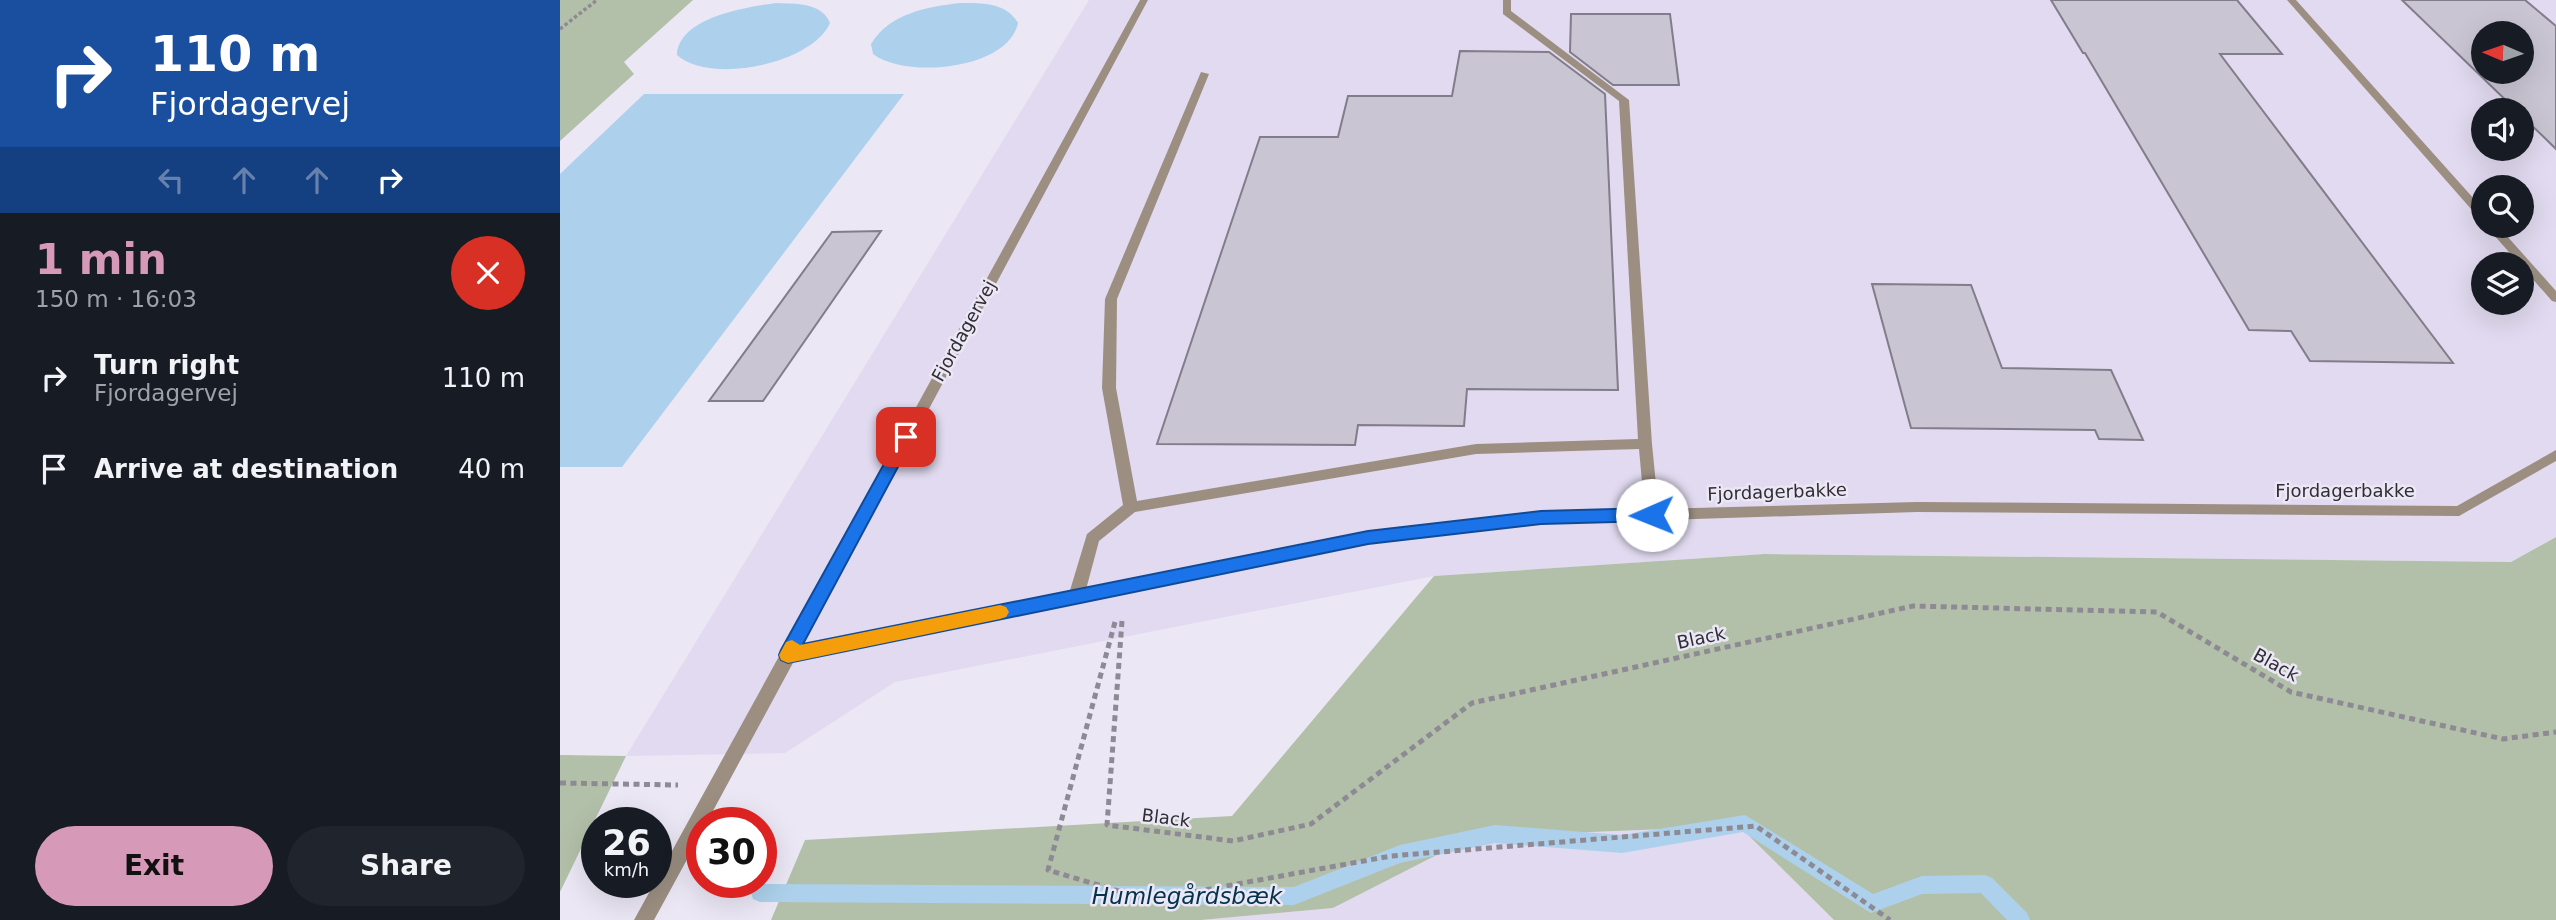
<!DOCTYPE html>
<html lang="en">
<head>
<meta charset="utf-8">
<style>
  body { margin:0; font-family:"DejaVu Sans",sans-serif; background:#20242c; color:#f1f3f6; height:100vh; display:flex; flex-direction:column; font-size:26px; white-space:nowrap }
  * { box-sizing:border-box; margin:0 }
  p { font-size:23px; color:#9ea1a6 }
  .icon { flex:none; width:38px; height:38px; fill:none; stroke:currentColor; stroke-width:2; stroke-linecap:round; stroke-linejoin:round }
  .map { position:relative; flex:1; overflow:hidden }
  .drawer { display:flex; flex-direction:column; background:#171b24; width:560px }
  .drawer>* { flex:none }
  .banner { background:#1a4fa0; color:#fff; overflow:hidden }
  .needle { width:46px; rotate:272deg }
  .tools { position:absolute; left:1911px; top:21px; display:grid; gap:14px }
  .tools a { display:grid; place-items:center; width:63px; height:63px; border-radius:50%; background:#171b24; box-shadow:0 7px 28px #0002; font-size:35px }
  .speed { position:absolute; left:21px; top:807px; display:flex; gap:14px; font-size:35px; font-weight:700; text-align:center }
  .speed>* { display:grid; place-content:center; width:91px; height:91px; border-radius:50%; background:#171b24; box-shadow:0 7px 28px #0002; line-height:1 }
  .speed small { font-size:18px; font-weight:400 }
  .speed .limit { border:10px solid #d22; background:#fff; color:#111 }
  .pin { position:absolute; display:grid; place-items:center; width:60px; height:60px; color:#fff; margin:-30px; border-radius:14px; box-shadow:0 4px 10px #0006 }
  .me { position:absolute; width:77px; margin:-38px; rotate:269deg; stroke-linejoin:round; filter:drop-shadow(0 0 5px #0008) }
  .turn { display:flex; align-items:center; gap:24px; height:147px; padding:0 35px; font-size:32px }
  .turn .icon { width:91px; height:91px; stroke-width:2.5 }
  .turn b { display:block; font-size:49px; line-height:60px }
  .lanes { display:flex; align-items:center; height:66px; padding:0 35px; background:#0003; justify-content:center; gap:35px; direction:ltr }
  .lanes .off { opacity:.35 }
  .round { display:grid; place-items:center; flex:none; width:74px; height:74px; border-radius:37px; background:#20242c }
  .overview { display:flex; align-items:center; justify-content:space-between; height:119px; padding:0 35px }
  h1 { font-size:42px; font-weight:700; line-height:52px; color:#d699b8 }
  .primary-button { display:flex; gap:14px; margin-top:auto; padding:14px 35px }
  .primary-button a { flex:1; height:80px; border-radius:42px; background:#d699b8; color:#111; font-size:28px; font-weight:700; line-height:80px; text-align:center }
  .primary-button a+a { background:#20242c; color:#f1f3f6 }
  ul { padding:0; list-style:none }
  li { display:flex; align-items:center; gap:21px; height:91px; padding:0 35px }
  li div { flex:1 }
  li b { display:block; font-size:26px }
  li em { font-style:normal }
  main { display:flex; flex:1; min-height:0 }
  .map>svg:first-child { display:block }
</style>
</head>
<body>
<main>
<section class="drawer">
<div class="banner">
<div class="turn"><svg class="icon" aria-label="right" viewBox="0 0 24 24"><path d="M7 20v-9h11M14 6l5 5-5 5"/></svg><div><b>110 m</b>Fjordagervej</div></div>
<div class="lanes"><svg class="icon off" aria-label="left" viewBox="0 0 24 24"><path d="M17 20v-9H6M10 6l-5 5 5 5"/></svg><svg class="icon off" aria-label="ahead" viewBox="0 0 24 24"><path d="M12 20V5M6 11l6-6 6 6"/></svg><svg class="icon off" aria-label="ahead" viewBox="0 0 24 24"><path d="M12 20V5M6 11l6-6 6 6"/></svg><svg class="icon" aria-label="right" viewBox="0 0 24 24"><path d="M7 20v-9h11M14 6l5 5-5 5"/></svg></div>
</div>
<div class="overview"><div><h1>1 min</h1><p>150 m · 16:03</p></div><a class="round" style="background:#d93025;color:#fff"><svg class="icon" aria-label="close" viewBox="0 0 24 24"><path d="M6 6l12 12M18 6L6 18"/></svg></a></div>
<ul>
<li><svg class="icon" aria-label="right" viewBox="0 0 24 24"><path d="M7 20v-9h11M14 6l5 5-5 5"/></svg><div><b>Turn right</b><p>Fjordagervej</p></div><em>110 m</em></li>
<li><svg class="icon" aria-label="arrive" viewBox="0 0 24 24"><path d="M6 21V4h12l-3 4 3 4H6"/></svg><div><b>Arrive at destination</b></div><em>40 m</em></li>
</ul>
<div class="primary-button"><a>Exit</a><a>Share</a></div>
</section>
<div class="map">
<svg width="1996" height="920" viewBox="0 0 1996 920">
  <rect width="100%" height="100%" fill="#ebe7f5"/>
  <!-- built -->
  <path fill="#e1daf0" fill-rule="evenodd" d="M529,0H1996V537L1951,562L1205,554L874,576L335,682L225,753L66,756ZM1923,33H1962V72H1923ZM1923,110H1962V149H1923ZM1923,187H1962V226H1923ZM1923,264H1962V303H1923Z
    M1179,826L1274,920H641L773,908L912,837Z"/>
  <!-- green -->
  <path fill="#b3c0a9" d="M0,0H133L64,62L74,74L0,141Z
    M1996,537V920H1274L1179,826L912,837L773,908L641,920H211L245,840L672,816L874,576L1205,554L1951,562Z
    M0,755L66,756L0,892Z"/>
  <!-- water -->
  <path fill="#add1ec" d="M216,3C235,4 262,2 270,23C252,64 150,85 117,55C119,17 187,7 216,3Z
    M400,3C421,3 446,2 458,23C448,70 346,79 313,54L311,44C330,13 367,7 400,3Z
    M84,94H344L62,467H0V174Z"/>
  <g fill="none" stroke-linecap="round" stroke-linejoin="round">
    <!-- stream -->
    <path fill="#add1ec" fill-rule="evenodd" d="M1185,815L1313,894L1362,876L1425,875L1432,878L1467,913L1470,920H1447L1421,893L1362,894L1311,913L1183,832L1062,853L935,843L840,863L734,905L200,902L193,899L191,893L193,887L200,884L734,887L840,845L935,825L1062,835Z"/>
  </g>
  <!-- building -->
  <path fill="#cac5d3" stroke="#817d8a" stroke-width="2" fill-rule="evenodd" d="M1491,0H1677L1722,54H1660L1893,363L1750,361L1731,331L1689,330L1525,53H1523Z
    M1842,0H1965L1996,26V149L1962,116V110H1956ZM1923,33H1962V72H1923Z
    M1011,14H1110L1119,85H1053L1010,52Z
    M900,51L989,52L1045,94L1058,390L907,389L904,426L798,425L795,445L597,444L700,137H778L788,96H892Z
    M321,231L203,401H149L272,232Z
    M1312,284L1411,285L1442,368L1551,370L1583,440L1539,439L1535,430L1351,428Z"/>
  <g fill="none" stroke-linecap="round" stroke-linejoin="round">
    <!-- path-far1 -->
    <path stroke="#8d8a94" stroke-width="3.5" stroke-dasharray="3.5 2.5" stroke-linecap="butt" d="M0,29L37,0"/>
    <!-- path -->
    <path stroke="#8d8a94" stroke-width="5" stroke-dasharray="6 4.5" stroke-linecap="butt" d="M562,621L547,825L673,841L751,824L912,703L1353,606L1597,612L1731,692L1943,739L1996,732
      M555,622L488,870L589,900L831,856L1196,826L1330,920
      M0,783L118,785"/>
    <!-- lane -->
    <path fill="#9c8f82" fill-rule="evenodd" d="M943,0H951V11L1069,100L1092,444L1099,515L1097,519H1087L1085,515L1079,449L916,454L575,512L539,541L524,597L521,601L516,603L511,601L508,597L527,534L563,505L542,388L545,299L641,72L649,74L557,299L556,388L577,501L916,444L1078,439L1059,101L943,14Z"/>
    <!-- street -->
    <path fill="#9c8f82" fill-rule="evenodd" d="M580,0H588L242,646L808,532L981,512L1357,502L1897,506L1996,450V461L1899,516L1357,512L981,524L808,544L234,661L147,822H142V832L94,920H74Z
      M1727,0H1736L1923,209V219L1919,218Z
      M1926,226H1938L1996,291V302L1992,301Z"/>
  </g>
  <!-- route -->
  <path fill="#1a73e8" stroke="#114b97" stroke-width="2" d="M346,431L354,437L243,644L808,531L981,511L1092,508L1100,515L1092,521L981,524L808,544L228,663L221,660L219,655L221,650L339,437Z"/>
  <!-- slow -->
  <path fill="#f59e0b" d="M440,605L446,607L449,612L446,617L440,619L228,663L221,660L219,655L226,642L232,640L240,645Z"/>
  <g text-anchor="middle" stroke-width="5" stroke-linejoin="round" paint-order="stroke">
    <!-- street labels -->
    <g font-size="18" fill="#302e34" stroke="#ebe7f5">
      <text transform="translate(404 331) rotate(-61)" y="6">Fjordagervej</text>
      <text x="1785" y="497">Fjordagerbakke</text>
      <text transform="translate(1217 492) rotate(-2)" y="6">Fjordagerbakke</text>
      <text transform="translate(1141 638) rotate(-12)" y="6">Black</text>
      <text transform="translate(1716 665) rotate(29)" y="6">Black</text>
      <text transform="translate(606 818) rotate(7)" y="6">Black</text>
    </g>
    <!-- near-water labels -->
    <g font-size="23" font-style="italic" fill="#04334d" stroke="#ebe7f5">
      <text x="627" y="904">Humlegårdsbæk</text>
    </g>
  </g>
</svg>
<div class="tools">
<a><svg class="needle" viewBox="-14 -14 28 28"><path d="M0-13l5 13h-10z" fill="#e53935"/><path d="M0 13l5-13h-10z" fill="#9ea1a6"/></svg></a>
<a><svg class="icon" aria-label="sound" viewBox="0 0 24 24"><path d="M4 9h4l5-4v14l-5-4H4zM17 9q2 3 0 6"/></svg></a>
<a><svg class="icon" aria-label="search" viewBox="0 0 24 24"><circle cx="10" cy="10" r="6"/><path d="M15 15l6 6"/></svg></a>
<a><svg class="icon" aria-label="layers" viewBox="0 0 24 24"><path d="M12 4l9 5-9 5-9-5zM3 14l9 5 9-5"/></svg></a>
</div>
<div class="speed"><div>26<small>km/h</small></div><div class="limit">30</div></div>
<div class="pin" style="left:346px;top:437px;background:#d93025"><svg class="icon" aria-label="arrive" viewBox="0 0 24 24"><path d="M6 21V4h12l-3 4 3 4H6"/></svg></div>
<svg class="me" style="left:1092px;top:515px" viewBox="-20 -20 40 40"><circle r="19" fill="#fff"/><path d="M0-13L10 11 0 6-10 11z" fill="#1a73e8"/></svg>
</div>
</main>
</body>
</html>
